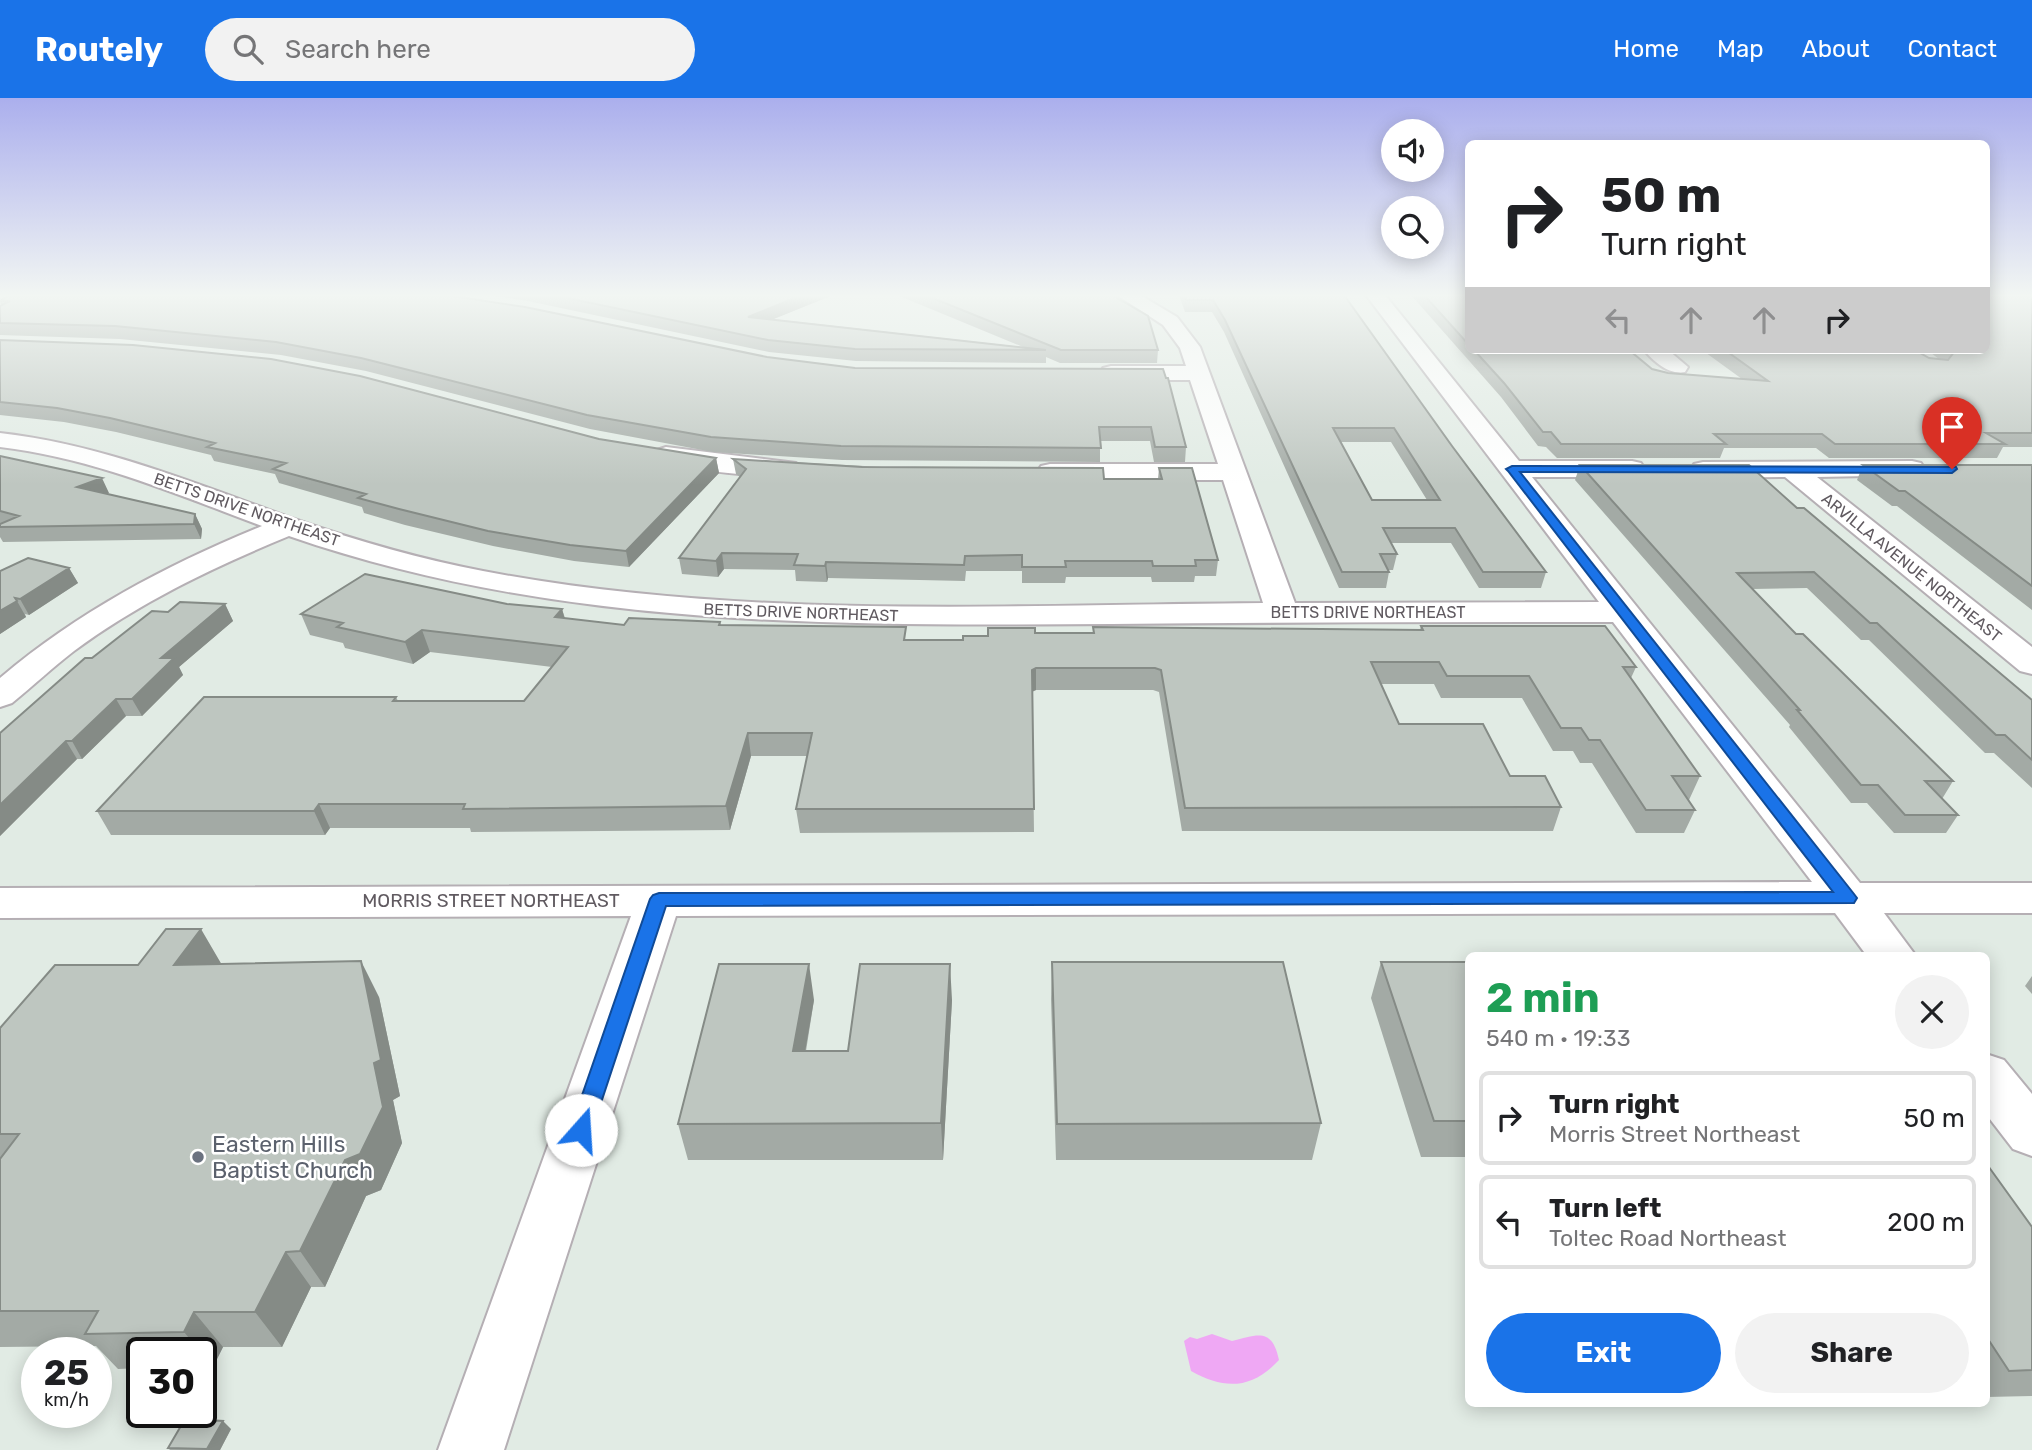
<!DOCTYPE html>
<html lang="en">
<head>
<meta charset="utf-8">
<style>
  body { margin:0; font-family:Rubik,sans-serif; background:#f2f2f2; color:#202124; height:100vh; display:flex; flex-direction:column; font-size:26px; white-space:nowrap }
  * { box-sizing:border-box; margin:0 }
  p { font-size:23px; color:#757577 }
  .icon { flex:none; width:38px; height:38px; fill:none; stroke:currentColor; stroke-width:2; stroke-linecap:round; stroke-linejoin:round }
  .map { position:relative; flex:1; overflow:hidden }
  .side { position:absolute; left:1465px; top:854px; width:525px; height:455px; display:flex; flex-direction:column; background:#fff; border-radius:10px; box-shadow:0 4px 18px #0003 }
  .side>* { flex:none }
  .banner { position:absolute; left:1465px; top:42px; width:525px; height:214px; border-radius:10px; box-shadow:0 4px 18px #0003; background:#fff; color:#202124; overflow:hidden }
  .tools { position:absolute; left:1381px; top:21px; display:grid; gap:14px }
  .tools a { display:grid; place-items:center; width:63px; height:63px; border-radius:50%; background:#fff; box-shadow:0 4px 18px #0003; font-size:35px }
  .speed { position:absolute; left:21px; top:1239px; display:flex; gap:14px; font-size:35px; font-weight:700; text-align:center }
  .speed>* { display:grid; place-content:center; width:91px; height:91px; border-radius:50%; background:#fff; box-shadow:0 4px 18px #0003; line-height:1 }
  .speed small { font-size:18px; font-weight:400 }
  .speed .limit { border:4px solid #111; border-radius:10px; background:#fff; color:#111 }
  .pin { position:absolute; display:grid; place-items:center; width:60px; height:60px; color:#fff; margin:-72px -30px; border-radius:50% 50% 50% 0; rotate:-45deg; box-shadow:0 0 7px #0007 }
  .pin .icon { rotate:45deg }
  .me { position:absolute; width:77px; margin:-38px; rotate:19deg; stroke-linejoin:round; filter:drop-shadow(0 0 5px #0008) }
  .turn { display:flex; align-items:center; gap:24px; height:147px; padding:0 21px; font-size:32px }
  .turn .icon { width:91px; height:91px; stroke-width:2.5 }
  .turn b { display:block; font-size:49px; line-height:60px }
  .lanes { display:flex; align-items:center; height:66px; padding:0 21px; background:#0003; justify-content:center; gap:35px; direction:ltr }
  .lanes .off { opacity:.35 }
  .round { display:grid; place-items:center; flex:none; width:74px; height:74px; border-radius:37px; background:#f2f2f2 }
  .overview { display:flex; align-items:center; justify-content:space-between; height:119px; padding:0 21px }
  h1 { font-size:42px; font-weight:700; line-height:52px; color:#1e9e55 }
  .primary-button { display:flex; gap:14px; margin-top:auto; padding:14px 21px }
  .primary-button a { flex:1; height:80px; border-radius:42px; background:#1a73e8; color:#fff; font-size:28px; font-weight:700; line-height:80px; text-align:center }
  .primary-button a+a { background:#f2f2f2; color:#202124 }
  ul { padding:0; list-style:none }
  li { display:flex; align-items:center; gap:21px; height:94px; margin:0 14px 10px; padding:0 7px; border:4px solid #e0e0e0; border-radius:10px }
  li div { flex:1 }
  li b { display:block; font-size:26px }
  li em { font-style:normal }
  header { display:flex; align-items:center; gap:42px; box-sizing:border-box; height:98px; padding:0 35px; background:#1a73e8; color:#fff }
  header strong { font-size:33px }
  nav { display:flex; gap:38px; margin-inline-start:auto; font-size:24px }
  .search { width:490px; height:63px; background:#f2f2f2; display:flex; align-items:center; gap:18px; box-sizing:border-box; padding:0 24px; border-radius:38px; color:#757577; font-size:26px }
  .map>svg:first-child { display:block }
</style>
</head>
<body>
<header>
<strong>Routely</strong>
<div class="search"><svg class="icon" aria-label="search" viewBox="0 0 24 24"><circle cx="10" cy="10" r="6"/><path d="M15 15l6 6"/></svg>Search here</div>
<nav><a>Home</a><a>Map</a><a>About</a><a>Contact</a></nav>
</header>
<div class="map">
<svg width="2032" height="1352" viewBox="0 0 2032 1352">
  <rect width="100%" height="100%" fill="#e1ebe4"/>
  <!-- water -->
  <path fill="#efa8f4" d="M1212,1236L1232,1243C1259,1236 1272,1230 1279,1262C1252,1291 1225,1292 1191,1273L1184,1243L1190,1239L1197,1241Z"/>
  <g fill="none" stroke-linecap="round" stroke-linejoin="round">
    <!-- minor casing -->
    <g stroke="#b5afb4" stroke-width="4">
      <path id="minor" d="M1117,197H1140L1177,219L1200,249L1295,505L1599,504L1366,197H1385L1519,363H1632L1641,365L1645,371L1641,377L1632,379H1532L1860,785H2032V815H1884L1916,858H1867L1835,815L676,818L504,1352H438L631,818L0,820V790L1812,784L1613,524C1446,524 1278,524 1111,526C834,528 554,530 289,438C214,469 140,504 74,553C53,569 33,588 12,605L0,609V580C79,513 167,467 262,428C176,396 93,360 0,349V335C105,347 198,387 297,422C358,443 420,461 483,473C739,522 1004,507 1263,505L1223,382H1050L1041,380L1037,374L1041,368L1050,366H1218L1190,282H1111L1103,280L1100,275L1103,270L1111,268H1186L1180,250L1163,227Z
        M1644,252H1668L1688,269L1685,274C1669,277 1654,264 1644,252Z
        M666,349L796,365L800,370L796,375C764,383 690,371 657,362L653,357L657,352Z
        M1912,363L1921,365L1925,371L1921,377L1817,379L2032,549V576L2020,573L1785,379L1703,380L1694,378L1690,372L1694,366L1703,364Z
        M1986,956L2004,962L2032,996V1058L2013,1051L1986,1016Z"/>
    </g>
    <!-- minor -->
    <use href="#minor" fill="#fff" fill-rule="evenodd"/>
  </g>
  <!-- wall -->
  <path fill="#a3aaa5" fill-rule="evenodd" d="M488,197H833L773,221L1023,249L897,197H1112L1158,252L1157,265H1060L1046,259V265L856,263L769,254L528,203Z
    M1179,197H1344L1452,348L1546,474L1541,490H1479L1451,445H1391L1397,456L1393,472H1388L1389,474L1386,490H1339L1224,234L1212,214H1185ZM1340,344H1391L1427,402H1372Z
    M1411,197H1468V252H1629L1652,271L1668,275L1742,281L1702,252H1915L1929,260L1939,261L1927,252H1986L2032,197V349H2003L1997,360H1829L1816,350H1724L1720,360H1557L1546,349L1538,348L1501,299Z
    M0,203L767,259L855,270L1163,271L1186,349L1185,364H1154L1150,343H1100V364L842,362L713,354L590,331L366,273L281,257L120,241L0,237V208L1,207Z
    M0,242L716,360L719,375L629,469L574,463L493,448L405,427L364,415L362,409L279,385L275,376L214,363L211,357L116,334L64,324L0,317Z
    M0,358L109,395L106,396L195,416L202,431L201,441L3,444L0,439Z
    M733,361L1104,381H1158L1159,370L1218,462L1216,478H1195L1194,484H1152L1151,479H1066L1065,485H1022V473H966L965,483L828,480L827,484L796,483L795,472L724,471L718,479L682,476L679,460L740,379L736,376Z
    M1580,367L1797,410L2032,602V690L1994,655H1985L1869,542H1861L1807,490L1752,491L1796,536L1953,683L1942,701L1958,717L1946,735H1894L1867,705H1851L1789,629L1790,627L1575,382Z
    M1863,367H2032V512L1897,408H1892L1857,382Z
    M69,470L78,485L29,517L25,516L26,519L0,536V473Z
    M225,506L233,523L179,569L183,577L142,618H126L82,661H77L0,738V635L168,514Z
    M507,506L562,511L565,520L624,527L720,524L721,527L906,542H963L988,538L1035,535H1093V529L1420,532L1421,528L1636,569L1631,580L1700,678L1689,702H1688L1695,712L1684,735H1636L1592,665H1580L1573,653H1553L1522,600H1441L1434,586H1381L1399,626L1510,678L1561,709L1553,733H1182L1159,594L1153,592H1036L1032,594L1034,734L800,735L796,711L808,658H751L730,732L471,734L470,730H330L325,737H111L97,713L396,599L398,603H524L552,569L430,554L413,566L345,550L343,545L310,537L301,516Z
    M1052,864L1321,1025L1312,1062H1056L1051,901Z
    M1381,864H1468V1059H1421L1371,900Z
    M221,866L379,899L400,998L393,1002L402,1045L381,1092L366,1098L325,1189H311L282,1249H223L213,1269H201V1255H142V1270L118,1271L96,1248L0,1249V930L138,867Z
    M2032,878V896L2025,888Z
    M814,902L806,953H848L952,902L943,1062H688L678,1026Z
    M1986,1065L2032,1129V1298L1986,1299Z
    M231,1331L220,1352H170L168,1350Z"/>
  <!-- shaded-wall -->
  <path fill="#858b86" d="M802,197H833L749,231L748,219Z
    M716,360L719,375L629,469L626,453Z
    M102,380L109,395L85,404L77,389Z
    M195,416L202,431L201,441L194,426Z
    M722,455L724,471L718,479L716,463Z
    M826,464L828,480L827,484L825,468Z
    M69,470L78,485L29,517L20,501Z
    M17,503L26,519L0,536V513Z
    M225,506L233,523L179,569L183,577L142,618L132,601L161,560Z
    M562,511L568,533L555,519Z
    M422,532L430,554L413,566L405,544Z
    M1036,570V592L1031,594L1032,572Z
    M116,601L126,618L82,661L72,643Z
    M748,635L751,658L730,732L726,708Z
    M66,643L77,661L0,738V707Z
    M319,706L330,730L325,737L314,713Z
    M201,831L222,867H174Z
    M361,863L379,899L400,998L393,1002L402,1045L381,1092L366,1098L325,1189L300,1153L374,965Z
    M809,866L814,902L799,989L793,953Z
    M950,866L952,902L943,1062L941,1025Z
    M286,1154L311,1189L282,1249L255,1214Z
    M194,1214L223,1249L213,1269L184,1234Z
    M223,1323L231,1331L220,1352H208L207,1351Z"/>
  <!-- building -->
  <path fill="#bec6c0" stroke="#858b86" stroke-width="2" fill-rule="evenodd" d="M10,197H446L525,209L767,259L855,270L1163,271L1166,280H1168L1186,349H1155L1151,329H1099L1101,350L841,348L711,339L587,317L361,260L276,244L115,228L0,225V208L10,203H0Z
    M553,197H802L748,219L1046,252L855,251L768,242Z
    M925,197H1112L1148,218L1158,252H1061Z
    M1185,197H1344L1452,348L1546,474H1483L1455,430H1383L1397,456H1380L1389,474H1342L1225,222L1213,202H1186ZM1333,330H1394L1440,402H1372Z
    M1424,197H1468V246Z
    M1986,197H2032V335H1986L2005,346H1835L1822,336H1714L1726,346H1561L1551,334H1543L1504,285L1474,252H1629L1652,271L1668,275L1768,283L1725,252H1915L1929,260L1948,262L1954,254L1952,252H1986Z
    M0,242L133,247L271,261L360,278L599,341L716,360L626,453L570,447L488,433L399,411L358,400L366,396L273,371L286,365L207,349L215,345L110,320L57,310L0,304Z
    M0,358L102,380L77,389L195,416L194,426L0,429V426L19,418L0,413Z
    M733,361L862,369L1103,370L1104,381H1162L1159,370H1192L1218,462H1195L1196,468H1153L1152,463H1065L1066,469H1022V457L965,458L964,467L826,464L825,468L794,467L798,456L722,455L716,463L679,460L746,371Z
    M1580,367H1749L1797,410H1804L2032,602V662L2005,637H1996L1877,525H1870L1814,474L1737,475L1796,536H1803L1953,683H1925L1958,717H1905L1878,687H1861L1797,612H1800Z
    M1863,367H2032V488L1905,393H1899Z
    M28,460L69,470L20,501L15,500L17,503L0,513V473Z
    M365,476L507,506L562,511L555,519L624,527L629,520L720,524L719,527L906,529L904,542H963V538H988V530H1035V535H1094L1093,529L1423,532L1421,528H1605L1636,569H1623L1700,678H1672L1695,712H1646L1600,642H1589L1581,630H1561L1529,578H1447L1439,564H1371L1399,626H1483L1510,678H1545L1561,709L1185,710L1161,572L1155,570H1036L1032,572L1034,711H796L812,635H748L726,708L463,711L465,706H319L314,713H97L204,599H396L393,603H524L568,549L422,532L405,544L337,529L343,525L301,516Z
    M180,504L225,506L161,560H174L132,601H116L72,643H66L0,707V635L85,560H92L152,513L168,514Z
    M166,831H201L174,867L361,863L381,962L374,965L383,1009L360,1056L345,1062L300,1153L286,1154L255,1214H194L184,1234L85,1236L98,1213H0V1061L19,1036H0V930L55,867H138Z
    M1052,864H1283L1321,1025L1057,1026Z
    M1381,864H1468V1023H1434Z
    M719,866H809L793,953H848L860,866H950L941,1025L678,1026Z
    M1986,1065L2032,1129V1272L2009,1273L1986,1238Z
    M185,1321L223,1323L207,1351L168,1350Z"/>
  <!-- sky -->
  <linearGradient id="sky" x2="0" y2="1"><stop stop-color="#abafed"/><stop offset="0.51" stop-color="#f2f6f3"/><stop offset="1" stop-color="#f2f6f3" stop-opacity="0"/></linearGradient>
  <rect width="2032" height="387" fill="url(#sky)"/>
  <!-- route -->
  <path fill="#1a73e8" stroke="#114b97" stroke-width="2" d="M1512,368L1956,369L1957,371L1952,375L1520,374L1854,796L1857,800L1854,805L666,808L592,1032L588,1039L581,1042L573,1039L570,1032L650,801L653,797L659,795L1833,794L1508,373L1506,371Z"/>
  <!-- markers -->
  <circle fill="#6b7280" stroke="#fff" stroke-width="2.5" cx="198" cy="1059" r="7"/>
  <g text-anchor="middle" stroke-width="5" stroke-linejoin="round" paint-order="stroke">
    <!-- far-street labels -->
    <g font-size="16" fill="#605a60" stroke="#fff">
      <text transform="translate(247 411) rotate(19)" y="6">BETTS DRIVE NORTHEAST</text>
      <text transform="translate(1912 469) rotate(39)" y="6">ARVILLA AVENUE NORTHEAST</text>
      <text transform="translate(801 514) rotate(2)" y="6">BETTS DRIVE NORTHEAST</text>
      <text x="1368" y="520">BETTS DRIVE NORTHEAST</text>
    </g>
    <!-- street labels -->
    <g font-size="19" fill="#605a60" stroke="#fff">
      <text x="491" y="809">MORRIS STREET NORTHEAST</text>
    </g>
    <!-- near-worship labels -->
    <g font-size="23" fill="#5b616d" stroke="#fff" text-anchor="start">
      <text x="212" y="1054">Eastern Hills<tspan x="212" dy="26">Baptist Church</tspan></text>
    </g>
  </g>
</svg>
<div class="tools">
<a><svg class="icon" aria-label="sound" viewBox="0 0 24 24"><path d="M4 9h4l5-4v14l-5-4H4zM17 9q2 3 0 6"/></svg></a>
<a><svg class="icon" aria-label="search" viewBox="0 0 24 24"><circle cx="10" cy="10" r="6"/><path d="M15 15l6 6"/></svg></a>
</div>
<div class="speed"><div>25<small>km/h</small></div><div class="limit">30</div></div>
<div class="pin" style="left:1952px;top:371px;background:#d93025"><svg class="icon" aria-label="arrive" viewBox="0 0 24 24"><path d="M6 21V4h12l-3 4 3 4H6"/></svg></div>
<svg class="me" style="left:581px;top:1032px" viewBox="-20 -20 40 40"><circle r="19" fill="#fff"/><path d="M0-13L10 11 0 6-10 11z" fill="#1a73e8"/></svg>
<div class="banner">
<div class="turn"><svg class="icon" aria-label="right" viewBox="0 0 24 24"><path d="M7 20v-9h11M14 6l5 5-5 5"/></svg><div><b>50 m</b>Turn right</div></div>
<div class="lanes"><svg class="icon off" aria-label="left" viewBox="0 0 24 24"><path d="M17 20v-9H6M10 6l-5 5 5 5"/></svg><svg class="icon off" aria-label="ahead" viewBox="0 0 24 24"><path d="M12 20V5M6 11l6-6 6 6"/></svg><svg class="icon off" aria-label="ahead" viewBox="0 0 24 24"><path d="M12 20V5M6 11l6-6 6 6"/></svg><svg class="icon" aria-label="right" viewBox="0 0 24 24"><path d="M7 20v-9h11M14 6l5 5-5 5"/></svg></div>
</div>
<section class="side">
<div class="overview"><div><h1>2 min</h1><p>540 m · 19:33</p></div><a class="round"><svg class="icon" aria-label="close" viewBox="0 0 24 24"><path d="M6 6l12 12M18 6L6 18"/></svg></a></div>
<ul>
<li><svg class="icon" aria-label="right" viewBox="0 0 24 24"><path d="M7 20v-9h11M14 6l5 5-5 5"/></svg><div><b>Turn right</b><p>Morris Street Northeast</p></div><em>50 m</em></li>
<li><svg class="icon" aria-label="left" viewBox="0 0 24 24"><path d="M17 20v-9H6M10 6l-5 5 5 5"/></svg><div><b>Turn left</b><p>Toltec Road Northeast</p></div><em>200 m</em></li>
</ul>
<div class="primary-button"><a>Exit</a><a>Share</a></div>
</section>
</div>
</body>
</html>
